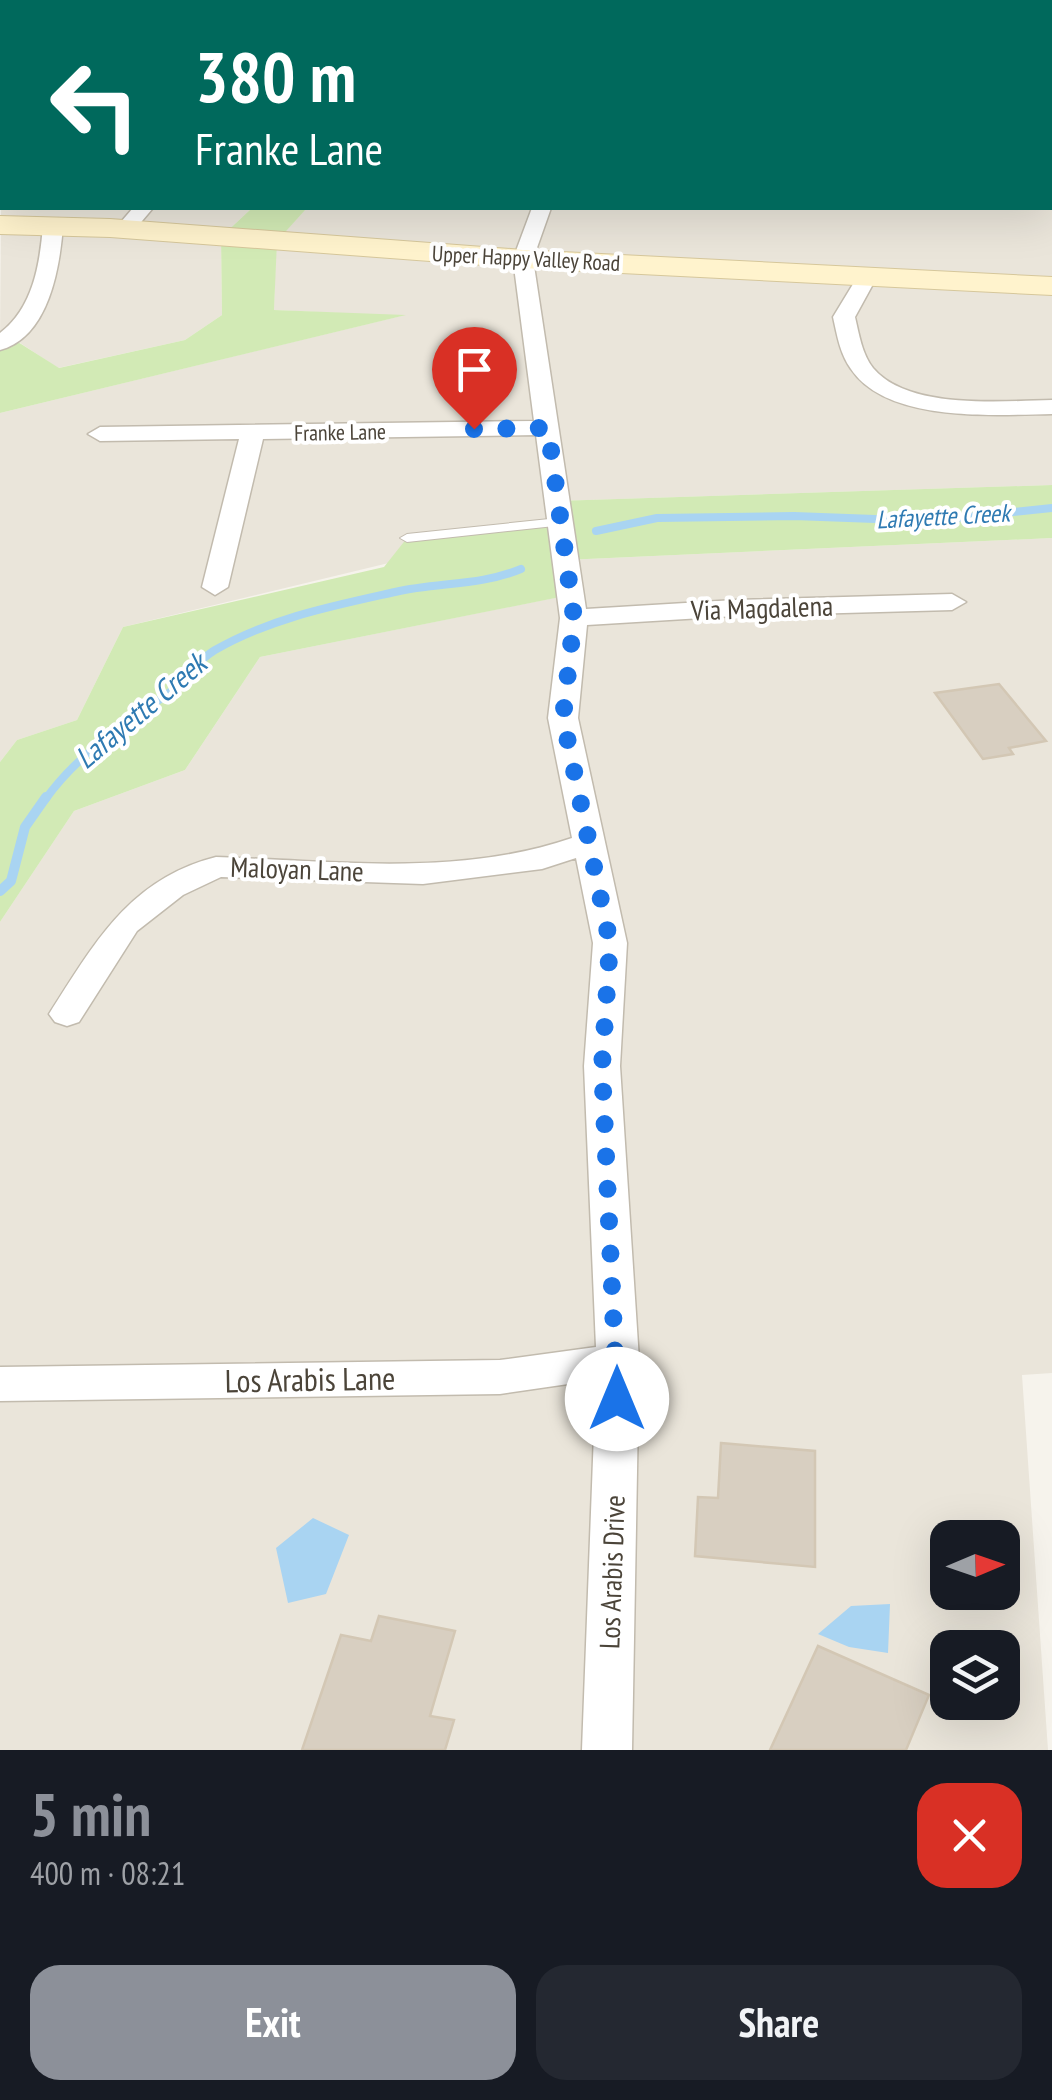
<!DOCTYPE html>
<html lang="en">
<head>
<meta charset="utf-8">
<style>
  body { margin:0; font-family:"PT Sans Narrow",sans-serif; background:#242831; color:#f1f3f6; height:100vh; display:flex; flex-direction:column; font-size:38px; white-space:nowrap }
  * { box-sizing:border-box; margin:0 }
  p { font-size:32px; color:#9ea1a6 }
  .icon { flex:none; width:55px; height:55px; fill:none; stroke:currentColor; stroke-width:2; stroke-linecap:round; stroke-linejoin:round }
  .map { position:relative; height:1750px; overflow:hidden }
  .details { display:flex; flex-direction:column; background:#171b24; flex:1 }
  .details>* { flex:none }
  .top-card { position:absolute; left:0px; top:0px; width:1052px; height:210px; box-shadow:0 10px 40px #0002; background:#00695c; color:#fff; overflow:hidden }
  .needle { width:65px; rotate:88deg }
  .fabs { position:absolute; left:930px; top:1520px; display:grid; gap:20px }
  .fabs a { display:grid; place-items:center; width:90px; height:90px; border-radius:20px; background:#171b24; box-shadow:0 10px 40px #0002; font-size:50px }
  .pin { position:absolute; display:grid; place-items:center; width:85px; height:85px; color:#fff; margin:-102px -42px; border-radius:50% 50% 50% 0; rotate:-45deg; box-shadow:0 0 10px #0007 }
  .pin .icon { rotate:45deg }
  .me { position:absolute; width:110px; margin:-55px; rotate:0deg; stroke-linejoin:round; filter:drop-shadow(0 0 8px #0008) }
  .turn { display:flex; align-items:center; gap:35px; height:210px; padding:0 30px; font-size:45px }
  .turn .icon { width:130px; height:130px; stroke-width:2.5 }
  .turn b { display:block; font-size:70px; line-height:85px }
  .round { display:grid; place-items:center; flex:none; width:105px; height:105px; border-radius:30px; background:#242831 }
  .head { display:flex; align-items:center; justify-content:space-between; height:170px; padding:0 30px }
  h1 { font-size:60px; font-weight:700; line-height:75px; color:#8c9099 }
  .primary-button { display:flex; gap:20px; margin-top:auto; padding:20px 30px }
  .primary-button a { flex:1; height:115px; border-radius:30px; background:#8c9099; color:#fff; font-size:40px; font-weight:700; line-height:115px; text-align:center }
  .primary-button a+a { background:#242831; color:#f1f3f6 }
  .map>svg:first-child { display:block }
</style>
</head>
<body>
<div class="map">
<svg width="1052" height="1750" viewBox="0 0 1052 1750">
  <rect width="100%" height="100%" fill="#f6f3ec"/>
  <!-- residential -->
  <path fill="#eae5da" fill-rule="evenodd" d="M482,0H1052V485L557,501L559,522L123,627L77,720L17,740L0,762V413L401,316L274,310L276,241L307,208H1050V2Z
    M2,92V208H252L221,237L222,315L185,340L58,368L11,337L0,343Z
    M1052,538V1373L1022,1375L1048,1750H0V922L74,811L185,770L260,657L569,595L565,560ZM948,1538H1002V1592H948ZM948,1648H1002V1702H948Z"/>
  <!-- green -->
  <path fill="#d2eab5" d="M252,208H307L277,241L274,310L406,315L0,413V343L10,337L59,368L185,340L222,315L221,237Z
    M1052,485V538L565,560L570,595L260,657L185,770L74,811L0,922V762L17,740L77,720L123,627L384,567L407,538L558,522L556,501Z"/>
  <!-- water -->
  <path fill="#a9d4f2" d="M313,1518L349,1535L326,1594L288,1603L276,1548Z
    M890,1604L888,1653L849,1647L818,1634L851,1606Z"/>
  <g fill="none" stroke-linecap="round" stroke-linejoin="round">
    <!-- stream-far1 -->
    <path stroke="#a9d4f2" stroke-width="8" d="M596,531L657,518L794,516L929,521L1052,508
      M45,800C75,757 122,725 165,696C183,683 196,661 215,650C271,618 332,606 395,592C438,582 480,586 521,569"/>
    <!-- stream -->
    <path stroke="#a9d4f2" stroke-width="10" d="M0,891L11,881L25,827L46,797"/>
  </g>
  <!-- building -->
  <path fill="#d8cfc1" stroke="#d3c7b4" stroke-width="2.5" d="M999,684L1046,741L1009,748L1013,754L983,759L935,693Z
    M721,1443L815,1451V1567L695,1556L698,1497L718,1498Z
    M379,1616L455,1631L430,1716L454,1720L445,1750H302L341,1635L371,1641Z
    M818,1646L929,1695L906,1750H770Z"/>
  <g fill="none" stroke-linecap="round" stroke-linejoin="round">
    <!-- lane casing -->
    <g stroke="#c2bbae" stroke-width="2">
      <path id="lane" d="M559,518L566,522L564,525L407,542L400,538L407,534Z"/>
    </g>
    <!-- street casing -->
    <g stroke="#c2bbae" stroke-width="3">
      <path id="street" d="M584,0H602L604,2H586Z
        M1050,63H1052V73H1050Z
        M1052,167V179L1050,180V168Z
        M133,208H153L131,234H117L114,230Z
        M532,208H551L533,259L586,609L735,600L952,594L966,602L952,610L735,616L587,625L578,718L627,943L620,1066L639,1360L632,1750H582L596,1380L500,1394L0,1401V1367L500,1360L596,1347L584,1066L593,943L576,858L542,869L423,884L221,877L183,895L137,931L79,1022L67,1026L55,1022L49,1014C94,944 129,879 216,857C334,861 459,877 572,838L548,718L560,618L536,435L263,439L228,587L215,595L202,587L239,439L100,441L88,434L100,427L534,421L513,259Z
        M53,219L63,225C60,267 49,337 0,350V333C33,308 40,264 43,225Z
        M868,269L878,275L855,317C859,334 862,354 873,368C908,410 1002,401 1052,400V414C994,415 887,423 851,369C840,354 837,335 833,317L861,271Z"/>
    </g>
    <!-- secondary casing -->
    <g stroke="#d6c79b" stroke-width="2">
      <path id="secondary" d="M0,20L2,21V35L0,34Z
        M0,216L110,219L523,250L1052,277V295L523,268L110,237L0,234Z"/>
    </g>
    <!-- highway casing -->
    <g stroke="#e0a43c" stroke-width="58">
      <path id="highway" d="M32,2L38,0"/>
    </g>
    <!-- lane -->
    <use href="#lane" fill="#fff" fill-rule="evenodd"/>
    <!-- street -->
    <use href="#street" fill="#fff" fill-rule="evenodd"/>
    <!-- secondary -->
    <use href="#secondary" fill="#fff3cd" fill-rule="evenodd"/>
    <!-- highway -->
    <use href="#highway" stroke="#ffcf6e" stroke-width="55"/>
  </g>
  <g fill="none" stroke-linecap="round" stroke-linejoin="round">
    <!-- route -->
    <path stroke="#1a73e8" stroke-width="18" stroke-dasharray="0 32.4" d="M474,429L548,428L574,618L563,718L610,943L602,1066L617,1399"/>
  </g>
  <g text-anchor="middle" stroke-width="8" stroke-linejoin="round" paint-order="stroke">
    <!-- far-street labels -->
    <g font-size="22" fill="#4b4439" stroke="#fff">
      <text transform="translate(526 258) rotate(3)" y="8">Upper Happy Valley Road</text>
      <text transform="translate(340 432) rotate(-1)" y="8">Franke Lane</text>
    </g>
    <!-- far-water labels -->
    <g font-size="25" font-style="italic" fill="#2e7ab2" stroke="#fff">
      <text transform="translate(943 516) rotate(-3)" y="9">Lafayette Creek</text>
    </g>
    <!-- street labels -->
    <g font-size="28" fill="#4b4439" stroke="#fff">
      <text transform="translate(762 608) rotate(-2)" y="10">Via Magdalena</text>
      <text transform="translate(297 869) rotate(2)" y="10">Maloyan Lane</text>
      <text transform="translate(612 1572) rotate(-88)" y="10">Los Arabis Drive</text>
    </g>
    <!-- water labels -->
    <g font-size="30" font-style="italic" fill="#2e7ab2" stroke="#fff">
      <text transform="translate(141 711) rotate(-40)" y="10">Lafayette Creek</text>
    </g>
    <!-- near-street labels -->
    <g font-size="32" fill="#4b4439" stroke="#fff">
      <text transform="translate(310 1380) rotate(-1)" y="11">Los Arabis Lane</text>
    </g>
  </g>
</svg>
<div class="fabs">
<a><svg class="needle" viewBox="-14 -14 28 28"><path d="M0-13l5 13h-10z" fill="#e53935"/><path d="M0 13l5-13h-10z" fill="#9ea1a6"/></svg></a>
<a><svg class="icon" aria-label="layers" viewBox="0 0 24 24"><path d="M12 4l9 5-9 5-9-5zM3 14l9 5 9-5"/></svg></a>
</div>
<div class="pin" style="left:474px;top:429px;background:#d93025"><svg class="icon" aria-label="arrive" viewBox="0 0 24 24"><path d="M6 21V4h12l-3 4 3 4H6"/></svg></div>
<svg class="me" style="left:617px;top:1399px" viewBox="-20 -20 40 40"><circle r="19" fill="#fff"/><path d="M0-13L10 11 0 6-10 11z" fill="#1a73e8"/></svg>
<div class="top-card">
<div class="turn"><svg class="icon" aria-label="left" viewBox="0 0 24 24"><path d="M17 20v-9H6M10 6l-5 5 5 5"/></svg><div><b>380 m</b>Franke Lane</div></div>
</div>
</div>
<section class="details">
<div class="head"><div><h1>5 min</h1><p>400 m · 08:21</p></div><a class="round" style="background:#d93025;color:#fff"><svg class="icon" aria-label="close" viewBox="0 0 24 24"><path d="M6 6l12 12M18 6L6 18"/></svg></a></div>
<div class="primary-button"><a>Exit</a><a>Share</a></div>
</section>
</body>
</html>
